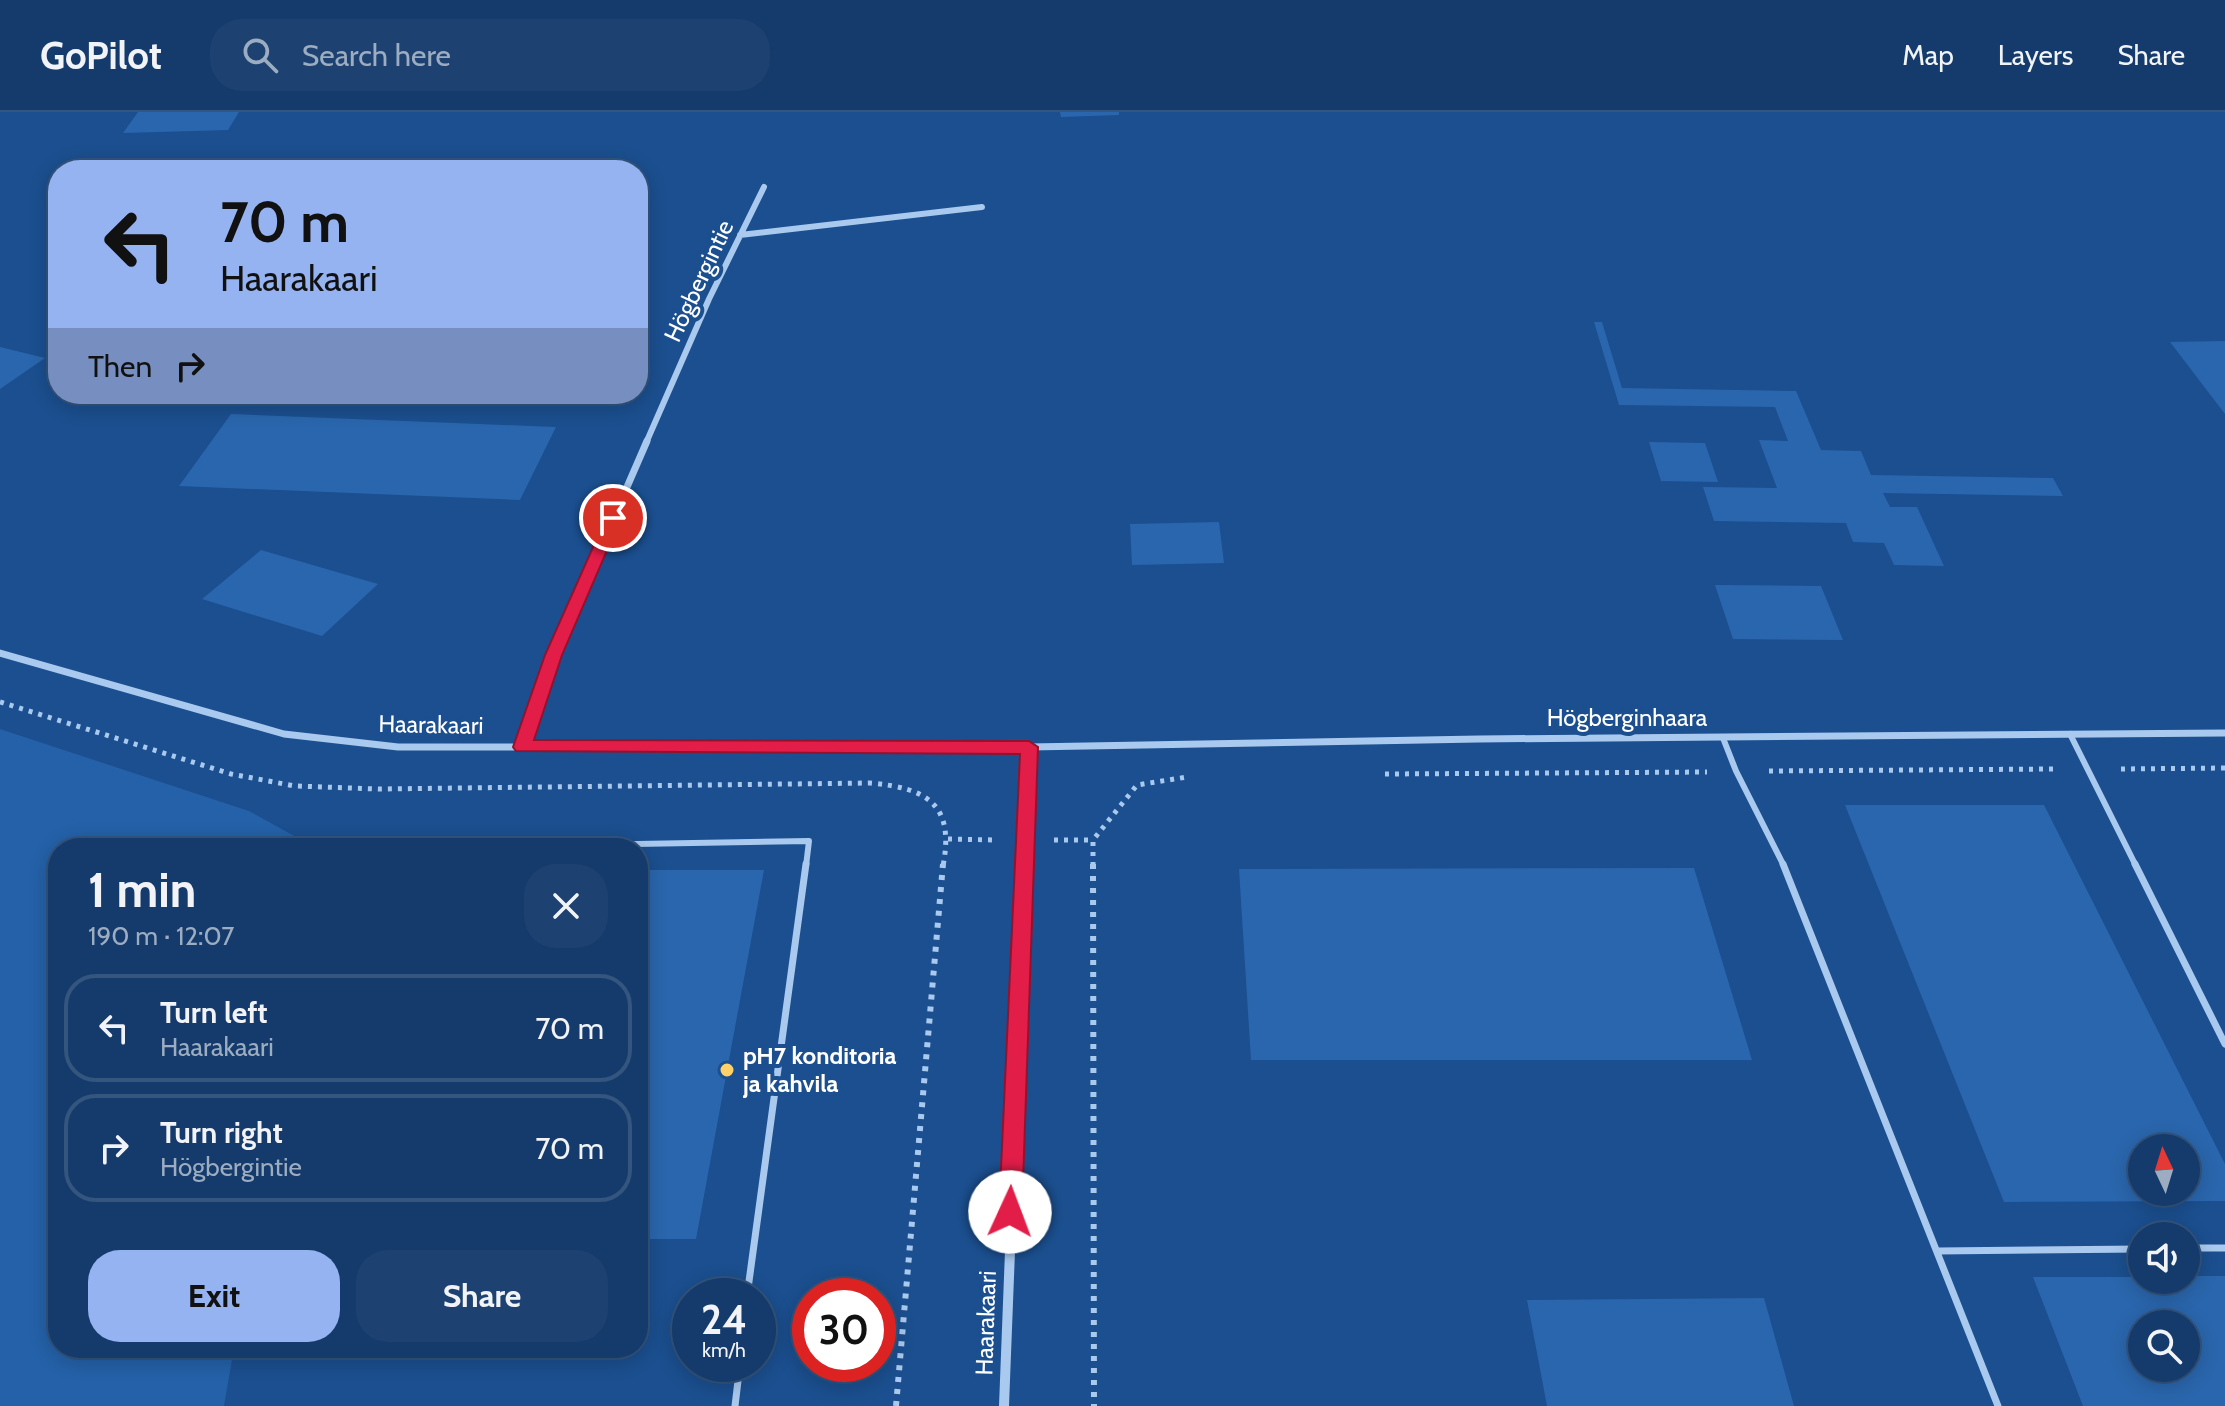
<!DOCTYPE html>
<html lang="en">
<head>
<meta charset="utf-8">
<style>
  body { margin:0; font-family:Cabin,sans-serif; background:#1d4271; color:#f1f3f6; height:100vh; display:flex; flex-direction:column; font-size:30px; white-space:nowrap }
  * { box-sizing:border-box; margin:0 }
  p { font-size:26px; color:#9dadc1 }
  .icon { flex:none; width:44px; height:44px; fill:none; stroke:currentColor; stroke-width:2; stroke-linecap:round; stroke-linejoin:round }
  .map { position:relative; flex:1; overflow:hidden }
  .side { position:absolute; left:48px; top:726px; width:600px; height:520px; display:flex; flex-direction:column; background:#143b6b; border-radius:32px; box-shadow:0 4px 20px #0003,0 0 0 2px #33557e }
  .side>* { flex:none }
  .banner { position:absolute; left:48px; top:48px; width:600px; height:244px; border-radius:32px; box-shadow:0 4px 20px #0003,0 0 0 2px #33557e; background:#95b2f1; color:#111; overflow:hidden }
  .needle { width:52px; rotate:356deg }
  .tools { position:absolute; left:2128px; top:1022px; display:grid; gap:16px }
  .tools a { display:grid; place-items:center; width:72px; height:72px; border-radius:50%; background:#143b6b; box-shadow:0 4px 20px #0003,0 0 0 2px #33557e; font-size:40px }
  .speed { position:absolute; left:672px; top:1166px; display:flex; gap:16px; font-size:40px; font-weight:700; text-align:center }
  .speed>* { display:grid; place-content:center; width:104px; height:104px; border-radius:50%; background:#143b6b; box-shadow:0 4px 20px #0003,0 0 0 2px #33557e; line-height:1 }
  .speed small { font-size:20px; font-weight:400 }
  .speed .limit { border:12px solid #d22; background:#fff; color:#111 }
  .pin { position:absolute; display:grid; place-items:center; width:68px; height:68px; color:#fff; margin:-34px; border:4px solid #fff; border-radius:50%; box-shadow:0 2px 8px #0007 }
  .me { position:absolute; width:88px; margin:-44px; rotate:2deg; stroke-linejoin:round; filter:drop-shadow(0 0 6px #0008) }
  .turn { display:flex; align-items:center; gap:28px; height:168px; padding:0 40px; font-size:36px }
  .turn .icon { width:104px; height:104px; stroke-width:2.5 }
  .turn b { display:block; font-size:56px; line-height:68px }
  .then { display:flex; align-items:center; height:76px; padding:0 40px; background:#0003; gap:16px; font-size:30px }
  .round { display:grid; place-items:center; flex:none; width:84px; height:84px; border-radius:32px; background:#1d4271 }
  .headline { display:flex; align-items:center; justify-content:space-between; height:136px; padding:0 40px }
  h1 { font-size:48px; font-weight:700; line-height:60px }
  .button { display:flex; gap:16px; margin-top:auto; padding:16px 40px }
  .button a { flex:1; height:92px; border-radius:32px; background:#95b2f1; color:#111; font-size:32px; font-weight:700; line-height:92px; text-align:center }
  .button a+a { background:#1d4271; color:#f1f3f6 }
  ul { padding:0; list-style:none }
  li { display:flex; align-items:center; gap:24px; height:108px; margin:0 16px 12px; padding:0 24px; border:4px solid #33557e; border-radius:32px }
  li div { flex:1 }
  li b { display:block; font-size:30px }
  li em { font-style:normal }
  header { display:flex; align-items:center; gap:48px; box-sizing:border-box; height:112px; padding:0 40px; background:#143b6b; border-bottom:2px solid #33557e }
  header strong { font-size:38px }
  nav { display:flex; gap:44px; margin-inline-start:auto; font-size:28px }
  .search { width:560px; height:72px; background:#1d4271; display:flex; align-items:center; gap:20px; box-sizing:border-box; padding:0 28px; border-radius:32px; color:#9dadc1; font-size:30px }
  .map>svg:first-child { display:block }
</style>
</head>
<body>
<header>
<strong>GoPilot</strong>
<div class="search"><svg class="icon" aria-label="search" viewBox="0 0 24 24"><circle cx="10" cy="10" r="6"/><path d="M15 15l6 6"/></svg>Search here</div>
<nav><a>Map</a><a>Layers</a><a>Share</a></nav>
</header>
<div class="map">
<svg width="2225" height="1294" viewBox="0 0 2225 1294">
  <rect width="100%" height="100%" fill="#1b4f8f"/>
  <!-- green -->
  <path fill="#2461a8" d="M0,617L249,699L316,736H58V1236H234L224,1294H0Z"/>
  <!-- building -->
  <path fill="#2a66ad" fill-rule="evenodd" d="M138,0H239L228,18L123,21Z
    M1060,0H1119V3L1061,5Z
    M1594,210H1602L1622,276L1796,279L1821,338L1861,339L1871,363L2053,366L2063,384L1883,381L1890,395H1917L1944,454L1894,453L1884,431L1853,430L1846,411L1714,409L1703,375L1777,376L1759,328L1788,329L1775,295L1619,293Z
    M2225,229V302L2170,230Z
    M0,235L45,246L0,277Z
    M231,302L556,315L520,388L179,374Z
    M1649,330L1705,331L1718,370L1661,369Z
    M1219,410L1224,451L1132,453L1130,412Z
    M261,438L378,472L322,524L202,487Z
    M1715,473L1821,474L1843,528L1733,527Z
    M1845,693H2044L2225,1052V1089L2004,1090ZM2142,1036H2186V1080H2142Z
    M1694,756L1752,948H1251L1239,757Z
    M638,758H764L696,1127H638Z
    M2186,1164H2225V1294H2083L2033,1165H2142V1168H2186ZM2142,1212H2186V1256H2142Z
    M1764,1186L1794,1294H1547L1527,1188Z"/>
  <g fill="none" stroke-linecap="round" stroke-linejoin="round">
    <!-- path-far1 -->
    <path stroke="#a9c9ee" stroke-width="5" stroke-dasharray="4 6" stroke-linecap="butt" d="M0,590L231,662L295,674L378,677L870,671C927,676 955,692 943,754
      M2121,657L2225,656
      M1769,659L2055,657
      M1385,662L1707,660
      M948,727L996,728
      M1054,728H1093
      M1093,754V728L1137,673L1187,665"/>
    <!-- path -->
    <path stroke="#a9c9ee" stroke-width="6" stroke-dasharray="5 7" stroke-linecap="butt" d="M1093,752L1094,1294
      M896,1294L943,752"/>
    <!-- service-far1 -->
    <path stroke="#a9c9ee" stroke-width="6" d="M2070,622L2136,754
      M1723,626L1736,659L1784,754
      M469,735L809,729L806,754"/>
    <!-- service -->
    <path stroke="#a9c9ee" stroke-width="7" d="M1783,752L1998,1294
      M2135,752L2225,932
      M2186,1136H2225
      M1938,1139L2142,1137
      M747,1184L806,752
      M735,1294L740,1252"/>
    <!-- minor-far2 -->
    <path stroke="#a9c9ee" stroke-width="6" d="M740,123L982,95
      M646,331L709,187L764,75"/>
    <!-- minor-far1 -->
    <path stroke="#a9c9ee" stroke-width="7" d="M0,541L284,622L398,635H1029L1024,754
      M522,635L554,543L647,329
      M1029,635L1479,627L2225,621"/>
    <!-- minor -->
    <path stroke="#a9c9ee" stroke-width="10" d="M1004,1294L1025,752"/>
  </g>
  <!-- route -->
  <path fill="#e11d48" stroke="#92132f" stroke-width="2" d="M613,401L621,406L562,543L534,628L1029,629L1038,635L1022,1100L1018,1107L1010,1109L1002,1107L999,1100L1020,642L516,639L513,635L545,543L606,406Z"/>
  <!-- markers -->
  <circle fill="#ffd166" stroke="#1b4f8f" stroke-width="3" cx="727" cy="958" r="8"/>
  <g text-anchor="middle" stroke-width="8" stroke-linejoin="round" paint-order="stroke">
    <!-- street labels -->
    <g font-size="24" fill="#fff" stroke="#1b4f8f">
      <text transform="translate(699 169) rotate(-65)" y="8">Högbergintie</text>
      <text x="1627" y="614">Högberginhaara</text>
      <text transform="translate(431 613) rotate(1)" y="8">Haarakaari</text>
      <text transform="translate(986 1211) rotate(-88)" y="8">Haarakaari</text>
    </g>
    <!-- poi labels -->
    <g font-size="24" font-weight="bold" fill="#fff" stroke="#1b4f8f" text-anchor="start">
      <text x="743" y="952">pH7 konditoria<tspan x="743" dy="28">ja kahvila</tspan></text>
    </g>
  </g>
</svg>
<div class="tools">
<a><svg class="needle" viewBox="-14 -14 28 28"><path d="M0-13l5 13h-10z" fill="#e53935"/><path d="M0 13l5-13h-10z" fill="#9dadc1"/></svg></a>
<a><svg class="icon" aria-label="sound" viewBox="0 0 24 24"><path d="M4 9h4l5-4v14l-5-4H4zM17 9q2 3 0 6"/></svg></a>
<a><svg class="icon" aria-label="search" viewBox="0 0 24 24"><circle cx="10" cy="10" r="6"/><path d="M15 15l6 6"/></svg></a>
</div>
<div class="speed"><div>24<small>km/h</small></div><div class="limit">30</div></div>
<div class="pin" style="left:613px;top:406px;background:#d93025"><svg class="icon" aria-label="arrive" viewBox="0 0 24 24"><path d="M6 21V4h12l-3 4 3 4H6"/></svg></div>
<svg class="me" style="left:1010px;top:1100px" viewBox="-20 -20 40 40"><circle r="19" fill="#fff"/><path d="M0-13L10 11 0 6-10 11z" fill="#e11d48"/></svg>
<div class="banner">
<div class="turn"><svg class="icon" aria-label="left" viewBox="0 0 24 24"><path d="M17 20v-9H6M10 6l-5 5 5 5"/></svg><div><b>70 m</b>Haarakaari</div></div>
<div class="then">Then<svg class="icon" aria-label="right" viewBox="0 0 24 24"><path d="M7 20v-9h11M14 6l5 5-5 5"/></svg></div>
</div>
<section class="side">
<div class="headline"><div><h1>1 min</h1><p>190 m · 12:07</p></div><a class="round"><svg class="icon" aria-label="close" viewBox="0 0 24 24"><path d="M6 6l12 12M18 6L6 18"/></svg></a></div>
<ul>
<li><svg class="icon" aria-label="left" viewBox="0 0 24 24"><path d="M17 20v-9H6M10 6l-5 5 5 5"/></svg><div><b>Turn left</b><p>Haarakaari</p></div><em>70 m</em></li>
<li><svg class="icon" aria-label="right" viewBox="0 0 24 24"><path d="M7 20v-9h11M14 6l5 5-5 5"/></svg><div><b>Turn right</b><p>Högbergintie</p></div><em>70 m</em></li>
</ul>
<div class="button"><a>Exit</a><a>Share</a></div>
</section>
</div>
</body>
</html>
